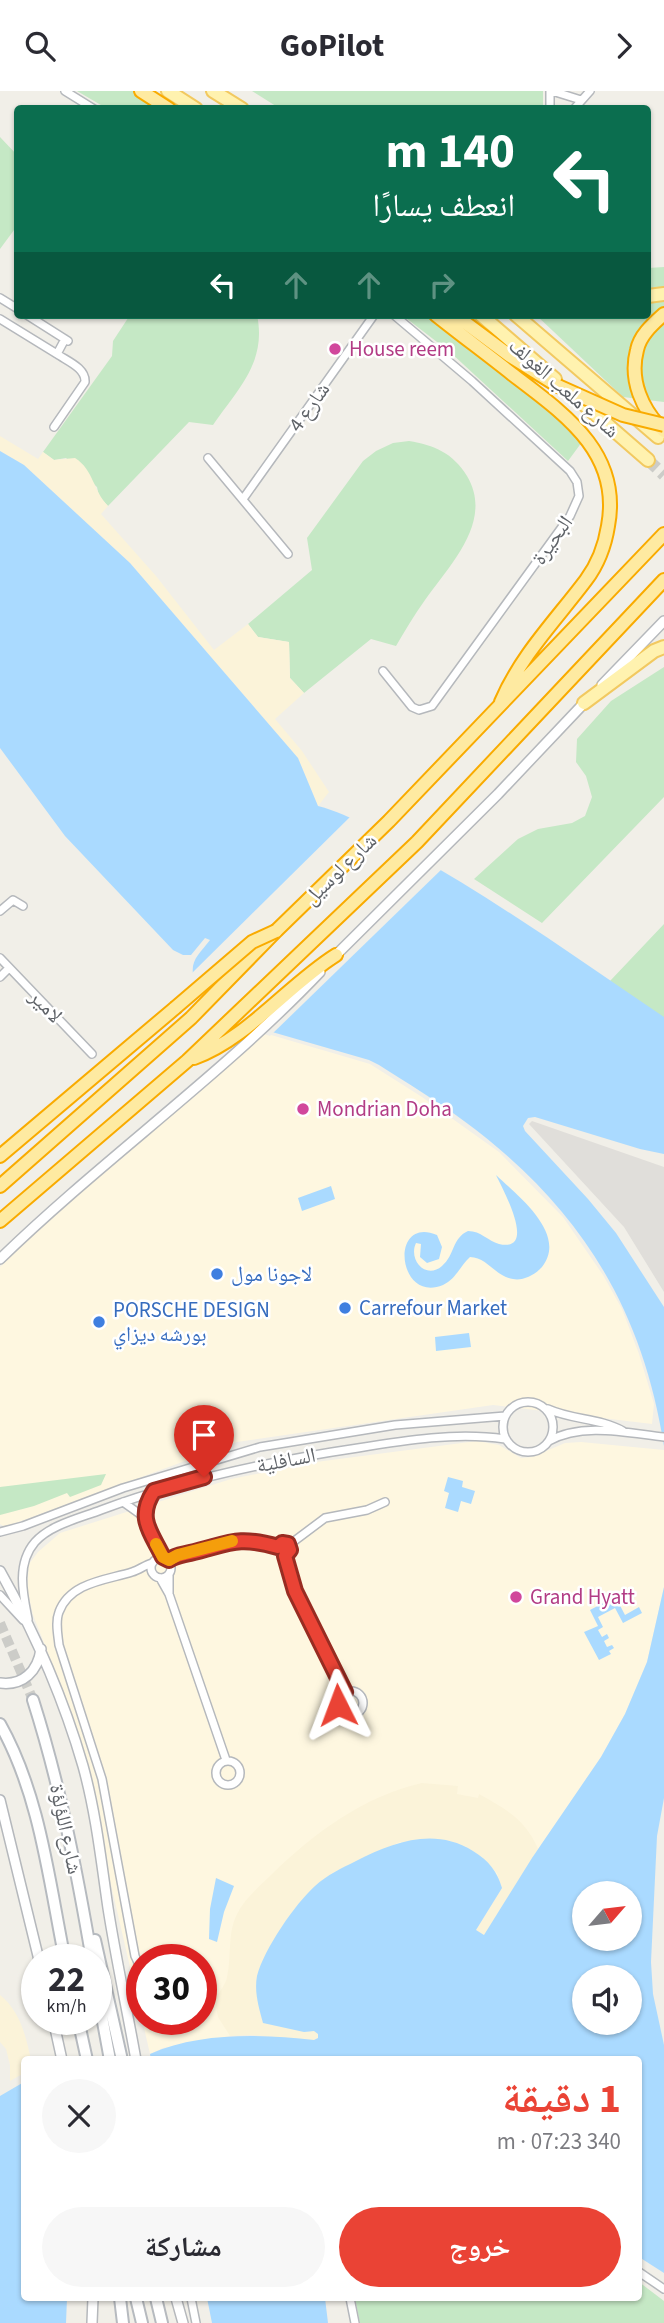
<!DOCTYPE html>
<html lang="ar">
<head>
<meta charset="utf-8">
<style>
  body { margin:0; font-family:"Source Sans 3","Noto Naskh Arabic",sans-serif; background:#f7f7f7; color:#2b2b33; direction:rtl; height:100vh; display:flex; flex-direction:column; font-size:26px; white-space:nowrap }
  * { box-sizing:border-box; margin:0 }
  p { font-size:23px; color:#7c7c81 }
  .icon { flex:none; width:38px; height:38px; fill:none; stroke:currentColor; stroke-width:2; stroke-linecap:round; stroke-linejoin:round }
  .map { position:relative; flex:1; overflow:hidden; direction:ltr }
  .details { position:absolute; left:21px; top:1965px; width:621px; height:245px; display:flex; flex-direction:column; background:#fff; border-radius:7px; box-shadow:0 2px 5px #0004; direction:rtl }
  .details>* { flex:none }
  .banner { position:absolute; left:14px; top:14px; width:637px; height:214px; border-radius:7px; box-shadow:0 2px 5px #0004; direction:rtl; background:#0b6e4f; color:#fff; overflow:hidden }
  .needle { width:46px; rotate:62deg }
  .controls { position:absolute; left:572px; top:1790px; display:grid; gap:14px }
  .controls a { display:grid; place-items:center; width:70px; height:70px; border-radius:50%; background:#fff; box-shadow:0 2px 5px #0004; font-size:35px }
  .speed { position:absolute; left:21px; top:1853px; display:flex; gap:14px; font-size:35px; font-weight:700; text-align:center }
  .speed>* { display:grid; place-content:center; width:91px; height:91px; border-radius:50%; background:#fff; box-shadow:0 2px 5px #0004; line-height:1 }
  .speed small { font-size:18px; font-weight:400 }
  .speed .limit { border:10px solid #d22; background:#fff; color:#111 }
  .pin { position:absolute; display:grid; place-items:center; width:60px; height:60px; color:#fff; margin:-72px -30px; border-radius:50% 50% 50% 0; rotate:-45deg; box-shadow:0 0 7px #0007 }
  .pin .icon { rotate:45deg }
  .me { position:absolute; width:77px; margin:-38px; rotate:357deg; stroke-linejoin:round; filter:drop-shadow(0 0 5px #0008) }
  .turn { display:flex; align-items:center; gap:24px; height:147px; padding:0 21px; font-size:32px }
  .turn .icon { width:91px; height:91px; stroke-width:2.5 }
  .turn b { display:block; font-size:49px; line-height:60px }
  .lanes { display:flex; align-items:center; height:66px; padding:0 21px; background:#0003; justify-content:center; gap:35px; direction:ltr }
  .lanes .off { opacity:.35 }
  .round { display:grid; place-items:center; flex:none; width:74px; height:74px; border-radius:37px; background:#f7f7f7 }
  .head { display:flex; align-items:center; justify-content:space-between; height:119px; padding:0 21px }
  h1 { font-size:42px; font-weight:700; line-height:52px; color:#ea4335 }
  .action { display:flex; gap:14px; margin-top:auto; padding:14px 21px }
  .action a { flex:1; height:80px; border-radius:42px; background:#ea4335; color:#fff; font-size:28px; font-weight:700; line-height:80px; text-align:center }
  .action a+a { background:#f7f7f7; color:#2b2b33 }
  header { display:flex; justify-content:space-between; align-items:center; height:91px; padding:0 21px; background:#fff; font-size:32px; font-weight:700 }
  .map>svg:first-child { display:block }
</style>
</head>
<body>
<header><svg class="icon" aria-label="forward" viewBox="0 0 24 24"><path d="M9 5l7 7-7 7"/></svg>GoPilot<svg class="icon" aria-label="search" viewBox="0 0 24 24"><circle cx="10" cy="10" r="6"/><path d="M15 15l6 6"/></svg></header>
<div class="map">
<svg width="664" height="2232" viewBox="0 0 664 2232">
  <rect width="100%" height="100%" fill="#f1efe8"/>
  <!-- commercial -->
  <path fill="#fef7e0" d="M261,941L370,973L422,1006L499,1061L563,1126L603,1184L622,1218L639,1263L654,1313L652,1333L493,1314L237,1351L5,1436L0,1433V1176L47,1129Z
    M477,1350L499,1354L521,1367L532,1366L565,1352L581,1351L664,1359V1496L647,1571L625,1623L601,1666L532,1767L230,1945L163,1957L150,1963L142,1928H201V1869H142V1928L76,1642L59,1590L33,1524L27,1497L29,1473L38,1461L60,1442L231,1388L316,1371Z"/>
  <!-- industrial -->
  <path fill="#e0deda" d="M532,1030L664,1076V1201L624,1136L529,1033Z"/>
  <!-- green -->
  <path fill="#c5e8c5" d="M77,0H133L161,17H106Z
    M252,0H543V17H279Z
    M0,46L18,65L17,135L0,158Z
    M664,176V311L623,306L536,224H648V177Z
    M130,224H257C267,271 238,298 213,334L189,331L108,415L99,405L97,396L66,367L54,369L43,361L112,265L113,250Z
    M402,224H430L533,304L582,351L568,370L450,261Z
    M409,350C434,354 453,362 467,385C494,430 450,474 425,509C414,524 405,540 396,555L371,548L304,602L290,587L289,551L258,546L248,533L312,479L307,447L363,370L376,360L393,352Z
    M664,576V706L542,832L474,788L518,748L538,738L572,732L585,725L592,706L586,685L576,671L577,648L611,610Z
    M664,833V927L610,890Z
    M106,1383L101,1394L70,1406L67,1402L34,1415L0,1424V1396Z
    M639,2191L664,2210V2232H360L355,2207H639Z"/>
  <!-- sand -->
  <path fill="#fbf3d9" d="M0,345L38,368L43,361L54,369L75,367C94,379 93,400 108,415L101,423L156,485L214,559L248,533L258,546L289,551L290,587L304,602L275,628L302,660L329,701L318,715L298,667L130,472L24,374L0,360Z
    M422,1692L458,1695L457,1703L478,1707L479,1703C506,1718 526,1729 538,1758L484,1845L476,1839L502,1797L497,1782L482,1766L465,1755L400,1751L332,1782L287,1830L267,1862L257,1885L304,1941L314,1940L318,1943V1947L314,1949L250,1944L230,1945L218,1926L215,1910C218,1901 226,1894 227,1886C232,1865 227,1843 237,1823C245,1807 260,1795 272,1783C314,1742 364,1705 422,1692Z
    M0,1904C20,1920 26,1945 31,1969H24V1982L10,1990V1974L6,1958L0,1951Z"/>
  <!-- water -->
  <path fill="#aadaff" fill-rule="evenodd" d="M0,360L24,374L130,472L298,667L318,715C353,724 383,745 413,763C500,812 581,870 664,926V1063L640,1058L535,1026L528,1027L523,1035L525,1040L588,1108L616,1142L664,1216V1355C642,1215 578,1114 464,1030C437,1010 407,992 379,974L369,969L251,935L195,892C188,870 198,865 210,849L205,847L191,864H183L173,859L65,745L0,657Z
    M496,1084C518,1105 568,1143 542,1176C535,1184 523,1190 513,1188C496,1186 487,1166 470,1166C460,1175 456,1188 443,1194C397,1213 389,1124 437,1144L442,1156L439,1168L427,1172L420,1166L421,1153L416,1152C408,1169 426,1189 442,1175C455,1164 452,1147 468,1140C481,1140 488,1150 499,1153C539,1162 501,1095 496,1084Z
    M331,1095L335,1108L302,1120L298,1107Z
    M469,1242L471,1256L436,1260L435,1246Z
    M448,1386L463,1390L462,1396L475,1400L471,1413L461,1410L458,1421L445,1417L449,1402L444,1400Z
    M664,1496V1707L657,1745L651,1871L653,1903L664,1954V2182L639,2166V1969H151L150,1963C199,1941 262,1943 314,1949L318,1947V1943L314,1940L304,1941L263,1932C259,1917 254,1901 257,1885C264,1858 295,1813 315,1795C327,1784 342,1777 356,1770C394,1751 434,1736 473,1760C489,1770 497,1780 502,1797L476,1839L484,1844L532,1767L601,1666L625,1623L647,1571ZM584,1802H630V1848H584ZM584,1886H630V1932H584Z
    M613,1501L625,1524L639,1516L642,1522L623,1532L615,1517L598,1526L603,1536L598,1539L602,1546L607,1543L609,1547L604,1550L607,1556L612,1554L614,1557L609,1560L611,1563L599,1569L584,1541L598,1535L590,1519L609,1509L607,1504Z
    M216,1787L234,1795L224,1821L217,1851L209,1848L210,1818Z
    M24,1991V2207H67L66,2232H0V2005Z
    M207,2207H325L328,2232H212Z"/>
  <!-- pier -->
  <path fill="#f1efe8" d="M352,724L444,776L270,945L249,938L200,904L189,885Z"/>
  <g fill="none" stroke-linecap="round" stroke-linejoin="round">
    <!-- secondary-tunnel -->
    <path stroke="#ccccc8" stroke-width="10" stroke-dasharray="10 5" stroke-linecap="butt" d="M0,1532L33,1609"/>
    <!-- primary-tunnel -->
    <path stroke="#ccccc8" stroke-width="12" stroke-dasharray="12 6" stroke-linecap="butt" d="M648,369L664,384"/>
    <!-- minor casing -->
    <g stroke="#b5b8bc" stroke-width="10">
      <path id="minor" d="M65,0L94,18
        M550,0V18
        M552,0L581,9
        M574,18L590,0
        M0,207L18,218
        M27,224L68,250
        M0,228L57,263
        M54,336L85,291C86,277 67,270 57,263L65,248
        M208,367L288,463
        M243,408L374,224
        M383,580L412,616L419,619L432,615L570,425L579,405L577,391L570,380L472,290L394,224
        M0,820L13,809L23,815
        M0,867L92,963
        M0,886L9,877
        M503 1336a25 25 0 1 1 50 0a25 25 0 1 1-50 0Z
        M548,1318C572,1329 600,1327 623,1340
        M549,1350C582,1331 628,1342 664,1346
        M123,1411L144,1426L163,1466
        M144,1426L148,1409L154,1401
        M0,1441L23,1435L123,1397L260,1356L395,1334L505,1325
        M278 1458a6 6 0 1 1 12 0a6 6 0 1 1-12 0Z
        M289,1454L325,1427L367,1419L385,1411
        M285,1465L295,1500L345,1601
        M151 1477a10 10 0 1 1 20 0a10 10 0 1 1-20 0Z
        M168,1469C176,1464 182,1464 190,1462C229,1453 235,1444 278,1456
        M160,1487L169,1503L226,1669
        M169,1503V1484
        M0,1504L23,1529
        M28,1528C23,1503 16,1473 35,1451C50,1434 80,1427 101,1419C184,1388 270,1370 358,1357C406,1349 457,1341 505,1348
        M339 1612a12 12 0 1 1 24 0a12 12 0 1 1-24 0Z
        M216 1682a12 12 0 1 1 24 0a12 12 0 1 1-24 0Z
        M142,1880L135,1865L102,1688L59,1554C58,1544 55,1531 59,1521C70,1491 107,1489 132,1481C139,1479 145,1474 152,1472
        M639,2181L664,2198
        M191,2207L196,2232
        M350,2207L355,2232"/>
    </g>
    <!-- tertiary casing -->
    <g stroke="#b5b8bc" stroke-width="12">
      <path id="tertiary" d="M602,594L664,530
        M332,868L498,703L587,609
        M0,1168C103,1068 221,985 320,881
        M0,1480C35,1542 63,1606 83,1675C96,1722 101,1769 108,1817C116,1868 127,1918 136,1969
        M0,1592C23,1595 38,1580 41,1558
        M0,1709L39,1869
        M53,1928L62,1969
        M176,2207L183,2232
        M92,2232L93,2207"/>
    </g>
    <!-- secondary casing -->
    <g stroke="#b6babf" stroke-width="14">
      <path id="secondary" d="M33,1609C60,1694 77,1781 92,1869
        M0,1633C40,1704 49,1790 65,1869
        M95,1849L122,1969
        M96,1893L110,1969
        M78,1928L87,1969
        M120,2207L123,2232
        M136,2207L142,2232
        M156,2207L162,2232"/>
    </g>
    <!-- primary casing -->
    <g stroke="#f2c960" stroke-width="16">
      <path id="primary" d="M168,0L196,18
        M213,0L242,18
        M648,205L664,203
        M481,224L555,288
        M516,224L658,346
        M571,302L648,369
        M584,612L654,560L664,556"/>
    </g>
    <!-- trunk casing -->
    <g stroke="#f9ab00" stroke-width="16">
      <path id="trunk" d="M141,0L169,18
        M664,223C653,233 640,244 637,259C629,289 642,319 664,340
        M436,224C461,244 487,263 512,283C563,322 622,361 608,435C605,454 598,473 586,489C556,529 521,564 501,611
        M455,224L510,265L558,295
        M194,967C247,948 288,894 336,864
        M0,1065L175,917
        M0,1095L191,927L276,840L389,730L664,443
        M0,1130L187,970L417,751L664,489"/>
    </g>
    <!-- minor -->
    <use href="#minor" stroke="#fff" stroke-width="7"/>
    <!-- tertiary -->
    <use href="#tertiary" stroke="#fff" stroke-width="9"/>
    <!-- secondary -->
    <use href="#secondary" stroke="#fff" stroke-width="10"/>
    <!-- primary -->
    <use href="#primary" stroke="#fff2af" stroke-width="12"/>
    <!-- trunk -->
    <use href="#trunk" stroke="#feeaa1" stroke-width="12"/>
    <!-- trunk-bridge casing -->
    <g stroke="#f9ab00" stroke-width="16" stroke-linecap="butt">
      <path id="trunk-bridge" d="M558,295L623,324L664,334
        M175,917L252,851L276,840"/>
    </g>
    <!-- trunk-bridge -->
    <use href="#trunk-bridge" stroke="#feeaa1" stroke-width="12"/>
  </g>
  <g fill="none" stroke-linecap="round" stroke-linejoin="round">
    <!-- route casing -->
    <g stroke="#982c22" stroke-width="18">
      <path id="route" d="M204,1386L154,1400C136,1427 151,1441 163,1466L169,1469C176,1464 182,1464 190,1462C229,1453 236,1444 278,1456L282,1452L288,1453L290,1459L285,1465L295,1500L345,1601L340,1606L338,1614"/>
    </g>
    <!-- route -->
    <use href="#route" stroke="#ea4335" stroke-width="12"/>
    <!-- slow -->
    <path stroke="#f59e0b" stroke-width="12" d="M156,1453L163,1466L169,1469L178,1464L232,1450"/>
  </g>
  <!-- markers -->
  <g fill="#d1479c" stroke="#fff" stroke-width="2.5">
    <circle cx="335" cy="258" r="7"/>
    <circle cx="303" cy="1018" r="7"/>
    <circle cx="516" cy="1506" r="7"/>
  </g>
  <g fill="#3f7fe0" stroke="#fff" stroke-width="2.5">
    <circle cx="217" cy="1183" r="7"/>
    <circle cx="345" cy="1217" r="7"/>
    <circle cx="99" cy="1231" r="7"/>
  </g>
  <g text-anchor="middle" stroke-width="5" stroke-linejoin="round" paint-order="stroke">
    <!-- hotel labels -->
    <g font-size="21" fill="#b23c85" stroke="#fff" text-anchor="start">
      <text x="349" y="265">House reem</text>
      <text x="317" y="1025">Mondrian Doha</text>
      <text x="530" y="1513">Grand Hyatt</text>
    </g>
    <!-- street labels -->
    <g font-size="21" fill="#5f6368" stroke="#fff">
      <text transform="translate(564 297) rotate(41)" y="7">شارع ملعب الغولف</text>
      <text transform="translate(309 316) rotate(-55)" y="7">شارع 4</text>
      <text transform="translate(552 449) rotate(-55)" y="7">البحيرة</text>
      <text transform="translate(340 778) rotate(-44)" y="7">شارع لوسيل</text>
      <text transform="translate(46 915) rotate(46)" y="7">لامير</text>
      <text transform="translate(286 1369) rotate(-11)" y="7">السافلية</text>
      <text transform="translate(66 1738) rotate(78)" y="7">شارع اللؤلؤة</text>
    </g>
    <!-- shop labels -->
    <g font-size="21" fill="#366cbe" stroke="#fff" text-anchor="start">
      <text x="231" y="1190">لاجونا مول</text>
      <text x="359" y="1224">Carrefour Market</text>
      <text x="113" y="1226">PORSCHE DESIGN<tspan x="113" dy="24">بورشه ديزاي</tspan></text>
    </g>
  </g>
</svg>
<div class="controls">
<a><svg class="needle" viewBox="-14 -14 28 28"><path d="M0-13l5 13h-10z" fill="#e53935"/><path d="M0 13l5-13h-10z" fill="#7c7c81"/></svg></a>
<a><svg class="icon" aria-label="sound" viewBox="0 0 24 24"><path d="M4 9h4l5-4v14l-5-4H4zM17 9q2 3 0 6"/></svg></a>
</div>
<div class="speed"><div>22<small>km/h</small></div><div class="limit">30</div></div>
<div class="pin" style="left:204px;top:1386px;background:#d93025"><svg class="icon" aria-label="arrive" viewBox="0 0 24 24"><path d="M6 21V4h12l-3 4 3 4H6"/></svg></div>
<svg class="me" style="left:338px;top:1614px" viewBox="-20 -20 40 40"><path d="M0-17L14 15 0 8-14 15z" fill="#ea4335" stroke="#fff" stroke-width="4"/></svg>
<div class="banner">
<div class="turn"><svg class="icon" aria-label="left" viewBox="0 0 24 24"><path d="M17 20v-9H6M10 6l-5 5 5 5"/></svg><div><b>140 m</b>انعطف يسارًا</div></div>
<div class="lanes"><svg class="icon" aria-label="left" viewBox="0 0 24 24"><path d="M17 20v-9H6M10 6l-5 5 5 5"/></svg><svg class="icon off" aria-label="ahead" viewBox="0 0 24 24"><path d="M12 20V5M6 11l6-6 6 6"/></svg><svg class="icon off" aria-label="ahead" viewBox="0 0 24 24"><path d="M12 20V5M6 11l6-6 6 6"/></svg><svg class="icon off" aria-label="right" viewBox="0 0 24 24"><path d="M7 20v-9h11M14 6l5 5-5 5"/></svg></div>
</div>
<section class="details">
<div class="head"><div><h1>1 دقيقة</h1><p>340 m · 07:23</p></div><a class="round"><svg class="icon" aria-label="close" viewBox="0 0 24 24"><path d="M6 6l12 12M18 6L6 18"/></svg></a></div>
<div class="action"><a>خروج</a><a>مشاركة</a></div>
</section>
</div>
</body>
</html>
